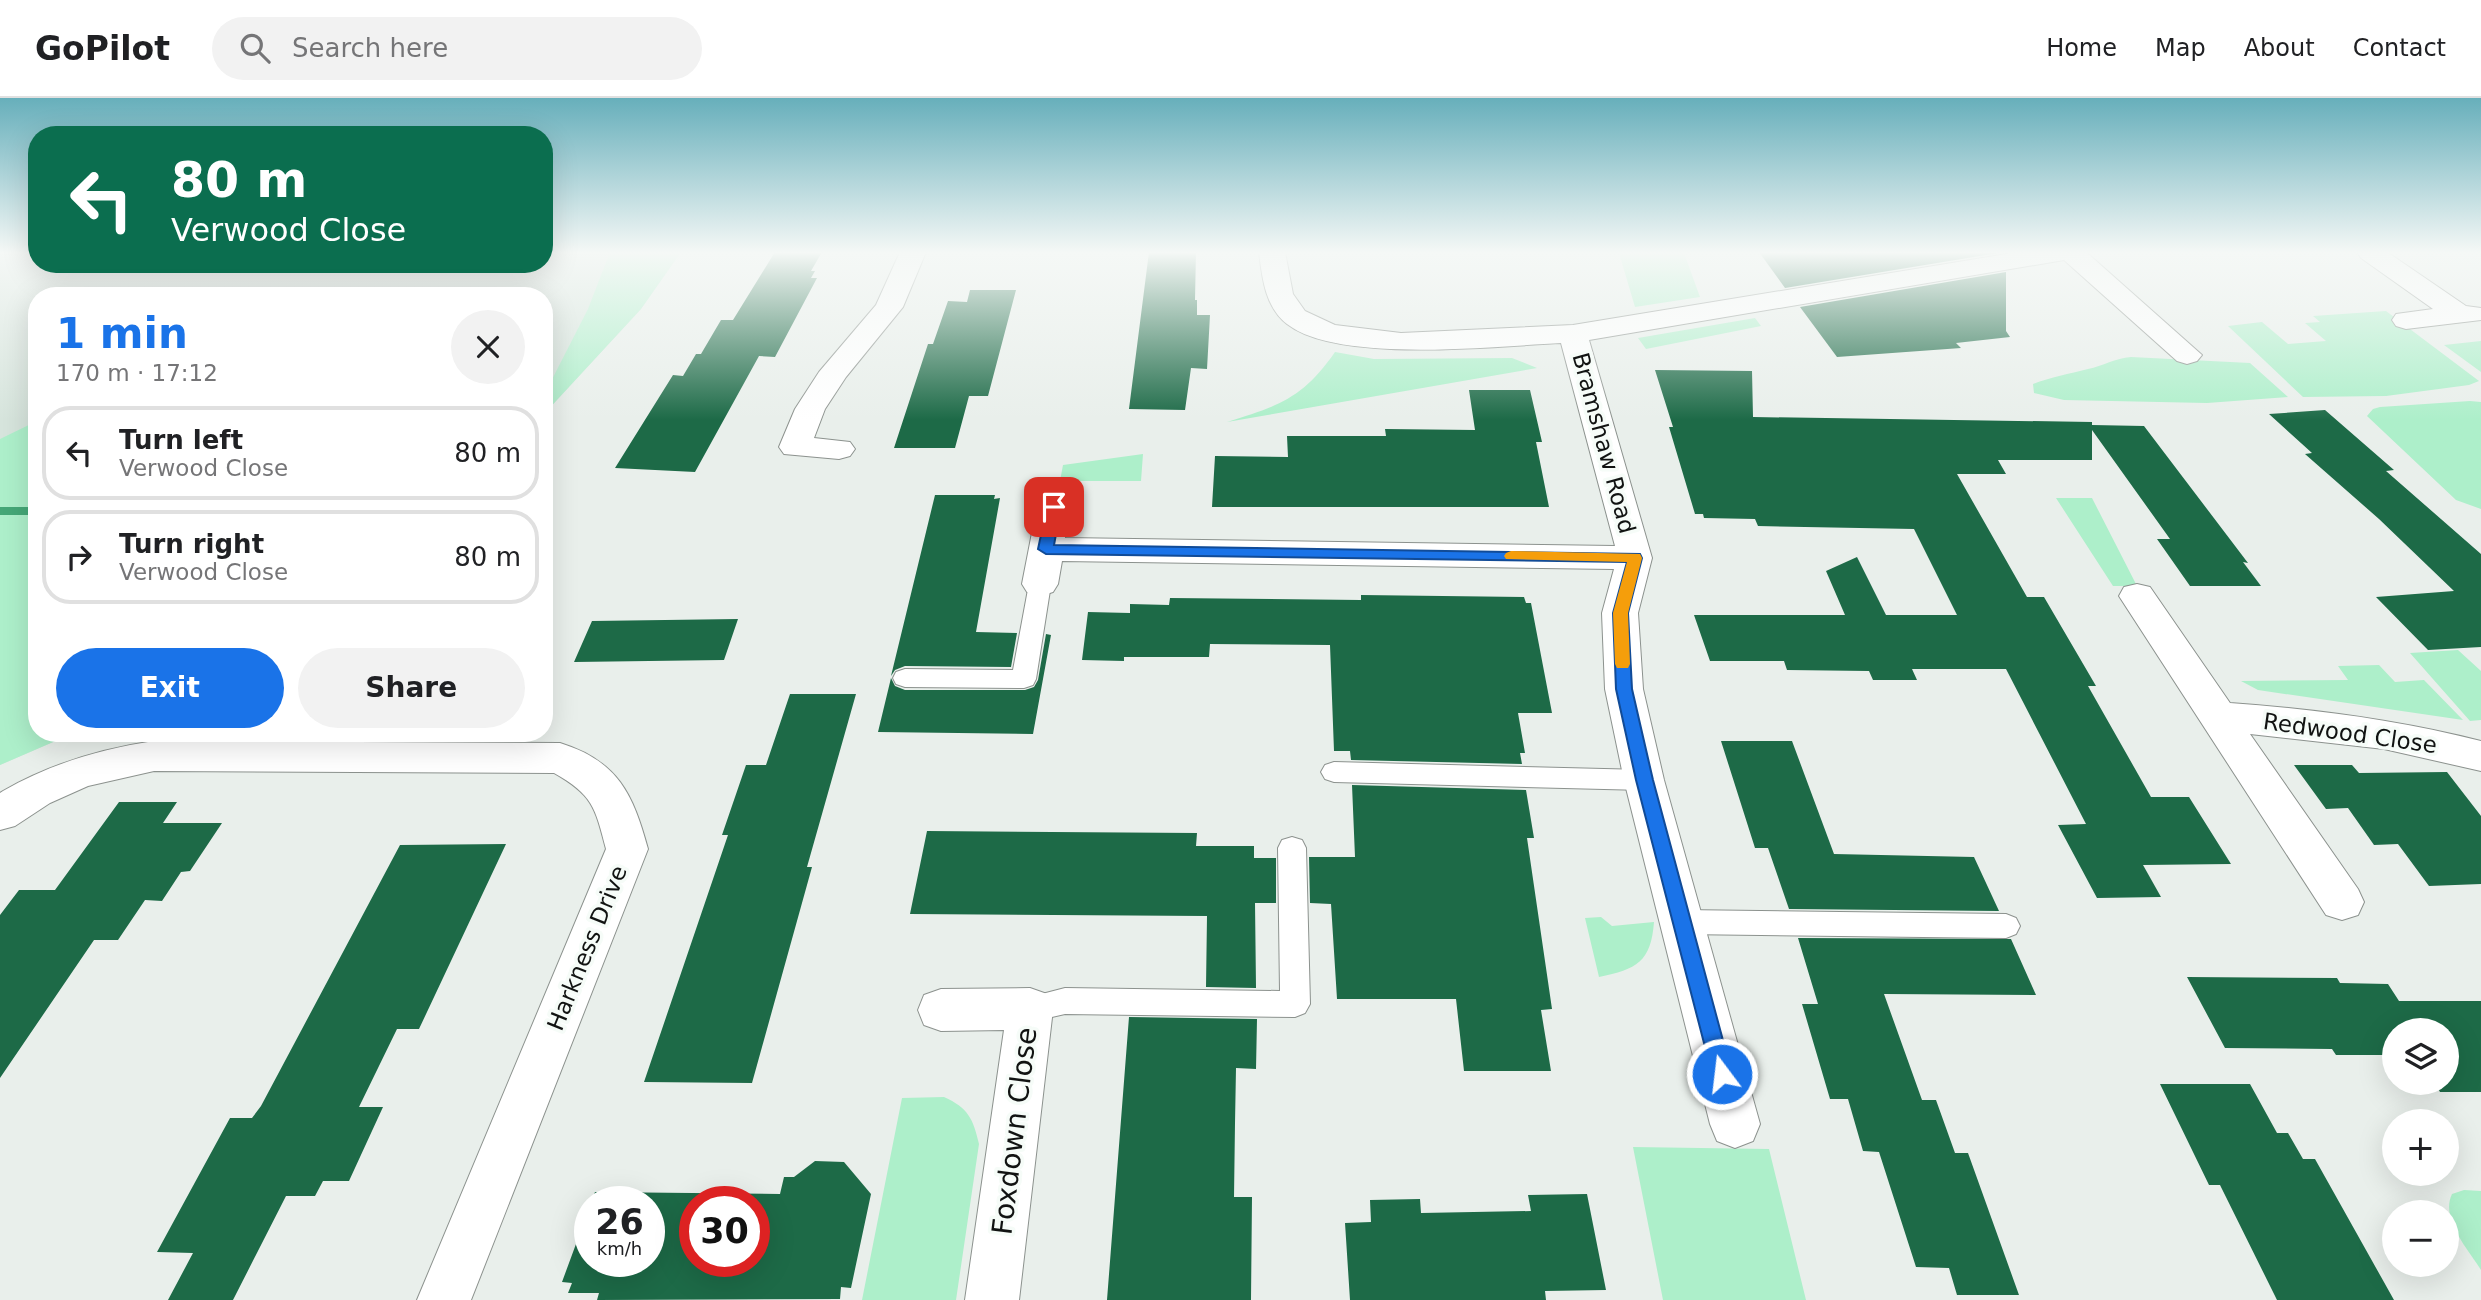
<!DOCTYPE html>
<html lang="en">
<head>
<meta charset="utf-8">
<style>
  body { margin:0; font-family:"DejaVu Sans",sans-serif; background:#f2f2f2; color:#202124; height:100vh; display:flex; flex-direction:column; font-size:26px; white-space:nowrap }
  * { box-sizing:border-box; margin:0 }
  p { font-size:23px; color:#757577 }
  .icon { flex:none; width:38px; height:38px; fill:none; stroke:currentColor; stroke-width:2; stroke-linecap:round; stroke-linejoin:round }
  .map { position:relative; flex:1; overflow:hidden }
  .side { position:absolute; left:28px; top:189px; width:525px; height:455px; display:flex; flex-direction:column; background:#fff; border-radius:28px; box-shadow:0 7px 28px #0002 }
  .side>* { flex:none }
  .top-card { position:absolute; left:28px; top:28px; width:525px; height:147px; border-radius:28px; box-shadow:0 7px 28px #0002; background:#0b6e4f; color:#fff; overflow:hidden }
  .buttons { position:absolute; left:2382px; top:920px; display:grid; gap:14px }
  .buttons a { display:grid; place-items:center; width:77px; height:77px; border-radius:50%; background:#fff; box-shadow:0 7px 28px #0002; font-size:35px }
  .speed { position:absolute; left:574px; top:1088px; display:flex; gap:14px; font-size:35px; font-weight:700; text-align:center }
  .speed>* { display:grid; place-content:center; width:91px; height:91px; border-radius:50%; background:#fff; box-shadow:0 7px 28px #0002; line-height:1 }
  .speed small { font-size:18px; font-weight:400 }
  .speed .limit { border:10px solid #d22; background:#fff; color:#111 }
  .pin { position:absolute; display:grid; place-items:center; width:60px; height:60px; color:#fff; margin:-30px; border-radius:14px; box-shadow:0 4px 10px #0006 }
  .me { position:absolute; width:77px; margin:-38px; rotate:345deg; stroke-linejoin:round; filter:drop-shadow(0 0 5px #0008) }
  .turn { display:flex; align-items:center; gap:24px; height:147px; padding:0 28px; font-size:32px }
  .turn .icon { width:91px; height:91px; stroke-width:2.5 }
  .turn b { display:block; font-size:49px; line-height:60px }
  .round { display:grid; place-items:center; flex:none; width:74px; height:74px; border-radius:37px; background:#f2f2f2 }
  .head { display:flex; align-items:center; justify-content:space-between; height:119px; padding:0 28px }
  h1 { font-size:42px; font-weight:600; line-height:52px; color:#1a73e8 }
  .action { display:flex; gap:14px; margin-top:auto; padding:14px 28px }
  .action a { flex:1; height:80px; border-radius:42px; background:#1a73e8; color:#fff; font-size:28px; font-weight:600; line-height:80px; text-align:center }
  .action a+a { background:#f2f2f2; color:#202124 }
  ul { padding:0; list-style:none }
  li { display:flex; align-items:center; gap:21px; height:94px; margin:0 14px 10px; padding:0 14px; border:4px solid #e0e0e0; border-radius:28px }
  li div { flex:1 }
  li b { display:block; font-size:26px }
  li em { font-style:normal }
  header { display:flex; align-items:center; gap:42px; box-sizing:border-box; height:98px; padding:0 35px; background:#fff; border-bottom:2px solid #e0e0e0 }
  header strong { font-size:33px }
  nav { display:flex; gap:38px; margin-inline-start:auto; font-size:24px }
  .search { width:490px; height:63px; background:#f2f2f2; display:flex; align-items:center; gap:18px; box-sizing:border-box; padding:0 24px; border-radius:38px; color:#757577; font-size:26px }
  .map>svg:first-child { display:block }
</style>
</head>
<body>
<header>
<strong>GoPilot</strong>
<div class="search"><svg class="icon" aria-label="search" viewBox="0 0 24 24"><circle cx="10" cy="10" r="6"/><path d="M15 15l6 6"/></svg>Search here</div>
<nav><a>Home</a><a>Map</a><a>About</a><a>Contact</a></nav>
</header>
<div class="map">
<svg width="2481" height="1202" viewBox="0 0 2481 1202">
  <rect width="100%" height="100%" fill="#e9efeb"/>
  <!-- built -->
  <path fill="#d6e4dc" d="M0,154H37V166H544V154H681L641,211L544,316V198H37V635H74L0,667Z"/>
  <!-- green -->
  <path fill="#adefca" d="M610,154H681L641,211L544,316V297L588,211Z
    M1619,155H1684L1700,199L1635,209Z
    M2386,213L2479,283L2469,287L2386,298L2303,299L2228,228L2262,224L2288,246L2326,243L2305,225L2320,224L2313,218Z
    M1755,220L1761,228L1646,251L1638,240Z
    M2481,243V274L2444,247Z
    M1335,254L1374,261L1512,260L1537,270L1227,324C1279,308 1303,300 1335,254Z
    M2131,259L2250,265L2288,299L2207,305L2064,302L2034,295L2033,286C2051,279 2069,276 2088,271C2103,268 2115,260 2131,259Z
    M2470,303L2481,304V411L2456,402L2367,318L2373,311L2380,309Z
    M37,323V635H74L0,667V341Z
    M1143,356L1141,383H1060L1063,367Z
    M2056,400H2092L2137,488H2113Z
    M2458,552L2481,573V622L2470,623L2410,555Z
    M2379,567L2395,584L2424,582L2463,622L2258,592L2241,583L2348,582L2338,568Z
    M1601,819L1612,828L1654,824C1651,864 1637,871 1599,879L1585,820Z
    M944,999C968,1010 973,1020 979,1046L956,1202H862L902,1000Z
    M1633,1049L1769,1051L1806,1202H1663Z
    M2464,1092L2481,1093V1172C2468,1151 2440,1121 2452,1096Z"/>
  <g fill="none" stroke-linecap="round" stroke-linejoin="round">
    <!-- stream -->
    <path fill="#45a777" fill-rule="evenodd" d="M0,409H37V417H0Z"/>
  </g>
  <!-- building -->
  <path fill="#1d6a47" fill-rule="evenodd" d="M775,154H822L811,173H815L811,180H817L775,259L759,258L695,374L615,370L673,277L683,278L696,256H701L721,222H733Z
    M1149,154H1196L1195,202H1197V217H1210L1207,271L1191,270L1185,312L1129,311Z
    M1759,154H2004L1785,190Z
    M2006,174V233L2010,239L1956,245L1961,250L1837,259L1800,209Z
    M970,192H1016L988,298H969L955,350H894L928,246H933L948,203L967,204Z
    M1655,272L1752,273L1753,319L2092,324V327L2144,328L2248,465L2243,464L2261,488H2190L2157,441H2170L2092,332V362H1998L2006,376H1957L2027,499H2044L2096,588H2088L2151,699H2189L2231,766L2143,767L2161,799L2097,800L2058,727L2086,726L2006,571H1912L1917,582H1873L1869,573L1787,572L1784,563H1710L1694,517H1845L1826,473L1857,459L1886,517H1957L1914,431L1758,428L1755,421L1704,420L1703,416H1695L1669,329H1673Z
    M1469,292H1530L1542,344H1536L1549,409H1212L1215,358L1288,359L1287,338H1386L1385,331L1475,332Z
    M2325,312L2394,372L2386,373L2481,456V549L2428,552L2376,499L2454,493L2379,421L2305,356L2312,355L2269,316Z
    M935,397H995L994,401L1000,400L976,534L1017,535L1011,569L905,568L895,572L891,578Z
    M1361,497L1524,499L1526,505H1531L1552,615H1518L1525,655H1520L1522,666L1351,662L1350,653H1334L1330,547L1210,546L1209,559H1124V563L1082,562L1088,514L1130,515V506L1169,507L1170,500L1361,502Z
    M738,521L724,562L574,564L592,523Z
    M1046,536L1051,537L1033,636L878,634L891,580L895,588L905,592H1025L1034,589L1038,582Z
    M790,596H856L807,769H812L752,985L644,984L728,737H722L746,667H766Z
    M1721,643H1792L1834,756L1974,759L1999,813L1789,811L1768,750H1755Z
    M2294,667H2352L2359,675L2447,674L2481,718V786L2429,788L2398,746L2374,747L2348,710L2326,711Z
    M1352,687L1526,692L1534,740H1527L1552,911L1541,912L1551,973H1464L1456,901H1337L1331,806L1310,805L1309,759H1355Z
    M119,704H177L163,725H222L190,773L181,774L162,803L145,802L118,842H94L0,980V817L19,792H55Z
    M927,733L1197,735L1196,748H1254V760H1276V805H1255L1256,890L1206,889L1207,818L910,816Z
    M506,746L419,931H397L359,1009H383L349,1083H323L315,1098H286L233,1202H168L193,1155L157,1154L230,1020H252L261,1008L400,747Z
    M1798,840L2011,841L2036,897L1884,896L1922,1002H1936L1955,1055H1968L2019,1197H1957L1949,1170L1916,1169L1879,1054L1863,1053L1848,1001H1830L1802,906H1818Z
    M2187,879L2337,880L2340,885L2388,886L2399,903H2481V994H2440L2435,985H2446V933H2394V964H2390L2386,957H2336L2332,951L2225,950Z
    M1129,919L1257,921L1256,971L1236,970L1235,1025L1234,1099H1252L1251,1202H1107Z
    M2160,986H2250L2277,1035H2288L2303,1061H2315L2394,1202H2277L2220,1087H2209Z
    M815,1063L844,1064L871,1096L851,1190L841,1189L840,1201L597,1202L599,1195H568L572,1185L562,1184L590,1108V1164H649V1104H591L595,1094L780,1096L784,1079H794ZM695,1104H754V1164H695Z
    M1587,1096L1606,1192L1545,1193L1546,1202H1350L1345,1125L1371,1124L1370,1102L1420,1101L1421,1115L1531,1113L1528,1097Z"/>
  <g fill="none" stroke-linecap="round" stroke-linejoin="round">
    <!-- lane casing -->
    <g stroke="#8c928e" stroke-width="2">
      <path id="lane" d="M1040,478L1048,481L1051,486L1036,581L1033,587L1024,590L905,589L896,586L893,580L896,574L905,571L1013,572L1029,486L1032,481Z
        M1334,664L1644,672L1653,675L1657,682L1653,689L1644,692L1334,684L1325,681L1321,674L1325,667Z
        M1292,739L1302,742L1306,750L1310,906L1305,915L1295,919L1065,916L1030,924L1019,920L1015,911L1019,902L1065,890L1280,893L1278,750L1282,742Z
        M1682,812L2006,816L2016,820L2020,828L2016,836L2006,840L1682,836L1672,832L1668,824L1672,816Z"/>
    </g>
    <!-- street casing -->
    <g stroke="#8c928e" stroke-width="2">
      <path id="street" d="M900,154H926L903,209L846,279L825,311L814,340L850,344L855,351L850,358L839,361L784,356L779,349L795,311L819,274L876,207Z
        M1259,154H1285L1293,196L1305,213L1335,227L1401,235L1573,227L2019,154H2086L2202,257L2197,263L2187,266L2177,263L2064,162L1589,242L1652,460L1638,515L1643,591L1664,682L1760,1026L1753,1043L1735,1050L1717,1043L1710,1026L1624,682L1605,591L1602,515L1614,471L1062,463L1058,486L1053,494L1040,498L1027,494L1022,486L1037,409L1042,402L1054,398L1066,402L1071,409L1065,440L1615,448L1561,245C1496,248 1338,266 1287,226C1265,209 1262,179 1259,154Z
        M2357,154H2387L2466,208L2481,210V222L2406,231L2396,228L2392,222L2396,216L2433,211L2361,160Z
        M2137,486L2150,489L2230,605C2315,611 2398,622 2481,643V673L2384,651L2250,636L2358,791L2364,804L2358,817L2342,822L2326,817L2119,498L2124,489Z
        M154,643L560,645C618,663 633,696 648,751L471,1202H417L606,751C595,709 593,697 554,675L154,673L88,688L50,705L15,728L0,732V695L3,693C50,666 100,651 154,643Z
        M1030,890L1047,896L1053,911L1019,1202H965L1004,932L941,933L924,927L918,912L924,897L941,891Z"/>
    </g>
    <!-- lane -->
    <use href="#lane" fill="#fff" fill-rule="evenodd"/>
    <!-- street -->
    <use href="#street" fill="#fff" fill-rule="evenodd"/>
  </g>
  <!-- sky -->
  <linearGradient id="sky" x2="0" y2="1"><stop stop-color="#67afbb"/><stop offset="0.48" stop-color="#f5f8f6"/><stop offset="1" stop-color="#f5f8f6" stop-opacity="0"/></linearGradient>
  <rect width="2481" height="322" fill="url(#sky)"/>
  <!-- route -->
  <path fill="#1a73e8" stroke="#114b97" stroke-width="2" d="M1054,404L1061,409L1054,447L1640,456L1642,460L1628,515L1632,591L1653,682L1732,976L1729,982L1722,985L1715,982L1712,976L1636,682L1616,591L1613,515L1627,464L1046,456L1038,451L1047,409Z"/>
  <!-- slow -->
  <path fill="#f59e0b" d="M1511,453L1640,456L1642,460L1628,515L1630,566L1628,570H1617L1615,566L1613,515L1627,464L1506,461L1504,458L1506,455Z"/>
  <g text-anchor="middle" stroke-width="7" stroke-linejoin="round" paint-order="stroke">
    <!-- street labels -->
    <g font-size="23" fill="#111312" stroke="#f6fcf8">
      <text transform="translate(1604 345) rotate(75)" y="8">Bramshaw Road</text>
      <text transform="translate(2350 635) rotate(8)" y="8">Redwood Close</text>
      <text transform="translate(587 850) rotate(-68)" y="8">Harkness Drive</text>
    </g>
    <!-- near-street labels -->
    <g font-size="28" fill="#111312" stroke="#f6fcf8">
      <text transform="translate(1014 1033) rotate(-83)" y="10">Foxdown Close</text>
    </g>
  </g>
</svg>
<div class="buttons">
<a><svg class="icon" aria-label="layers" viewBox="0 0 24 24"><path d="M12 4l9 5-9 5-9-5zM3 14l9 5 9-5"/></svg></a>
<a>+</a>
<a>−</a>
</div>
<div class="speed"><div>26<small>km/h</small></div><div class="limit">30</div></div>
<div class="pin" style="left:1054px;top:409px;background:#d93025"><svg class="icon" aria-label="arrive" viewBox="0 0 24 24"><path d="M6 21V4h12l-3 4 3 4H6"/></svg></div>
<svg class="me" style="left:1722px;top:976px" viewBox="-20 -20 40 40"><circle r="17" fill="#1a73e8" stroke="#fff" stroke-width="3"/><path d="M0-11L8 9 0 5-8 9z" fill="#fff"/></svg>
<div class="top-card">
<div class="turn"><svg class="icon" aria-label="left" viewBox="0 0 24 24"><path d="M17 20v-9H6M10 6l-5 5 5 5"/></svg><div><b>80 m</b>Verwood Close</div></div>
</div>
<section class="side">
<div class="head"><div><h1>1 min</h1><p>170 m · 17:12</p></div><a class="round"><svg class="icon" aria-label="close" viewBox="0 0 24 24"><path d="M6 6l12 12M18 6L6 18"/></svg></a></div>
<ul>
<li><svg class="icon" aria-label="left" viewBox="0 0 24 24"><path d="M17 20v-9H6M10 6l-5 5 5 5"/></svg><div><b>Turn left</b><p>Verwood Close</p></div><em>80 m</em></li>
<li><svg class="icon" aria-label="right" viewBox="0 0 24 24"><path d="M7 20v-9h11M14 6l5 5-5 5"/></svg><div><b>Turn right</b><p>Verwood Close</p></div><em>80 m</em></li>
</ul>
<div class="action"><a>Exit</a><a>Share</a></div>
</section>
</div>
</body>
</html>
